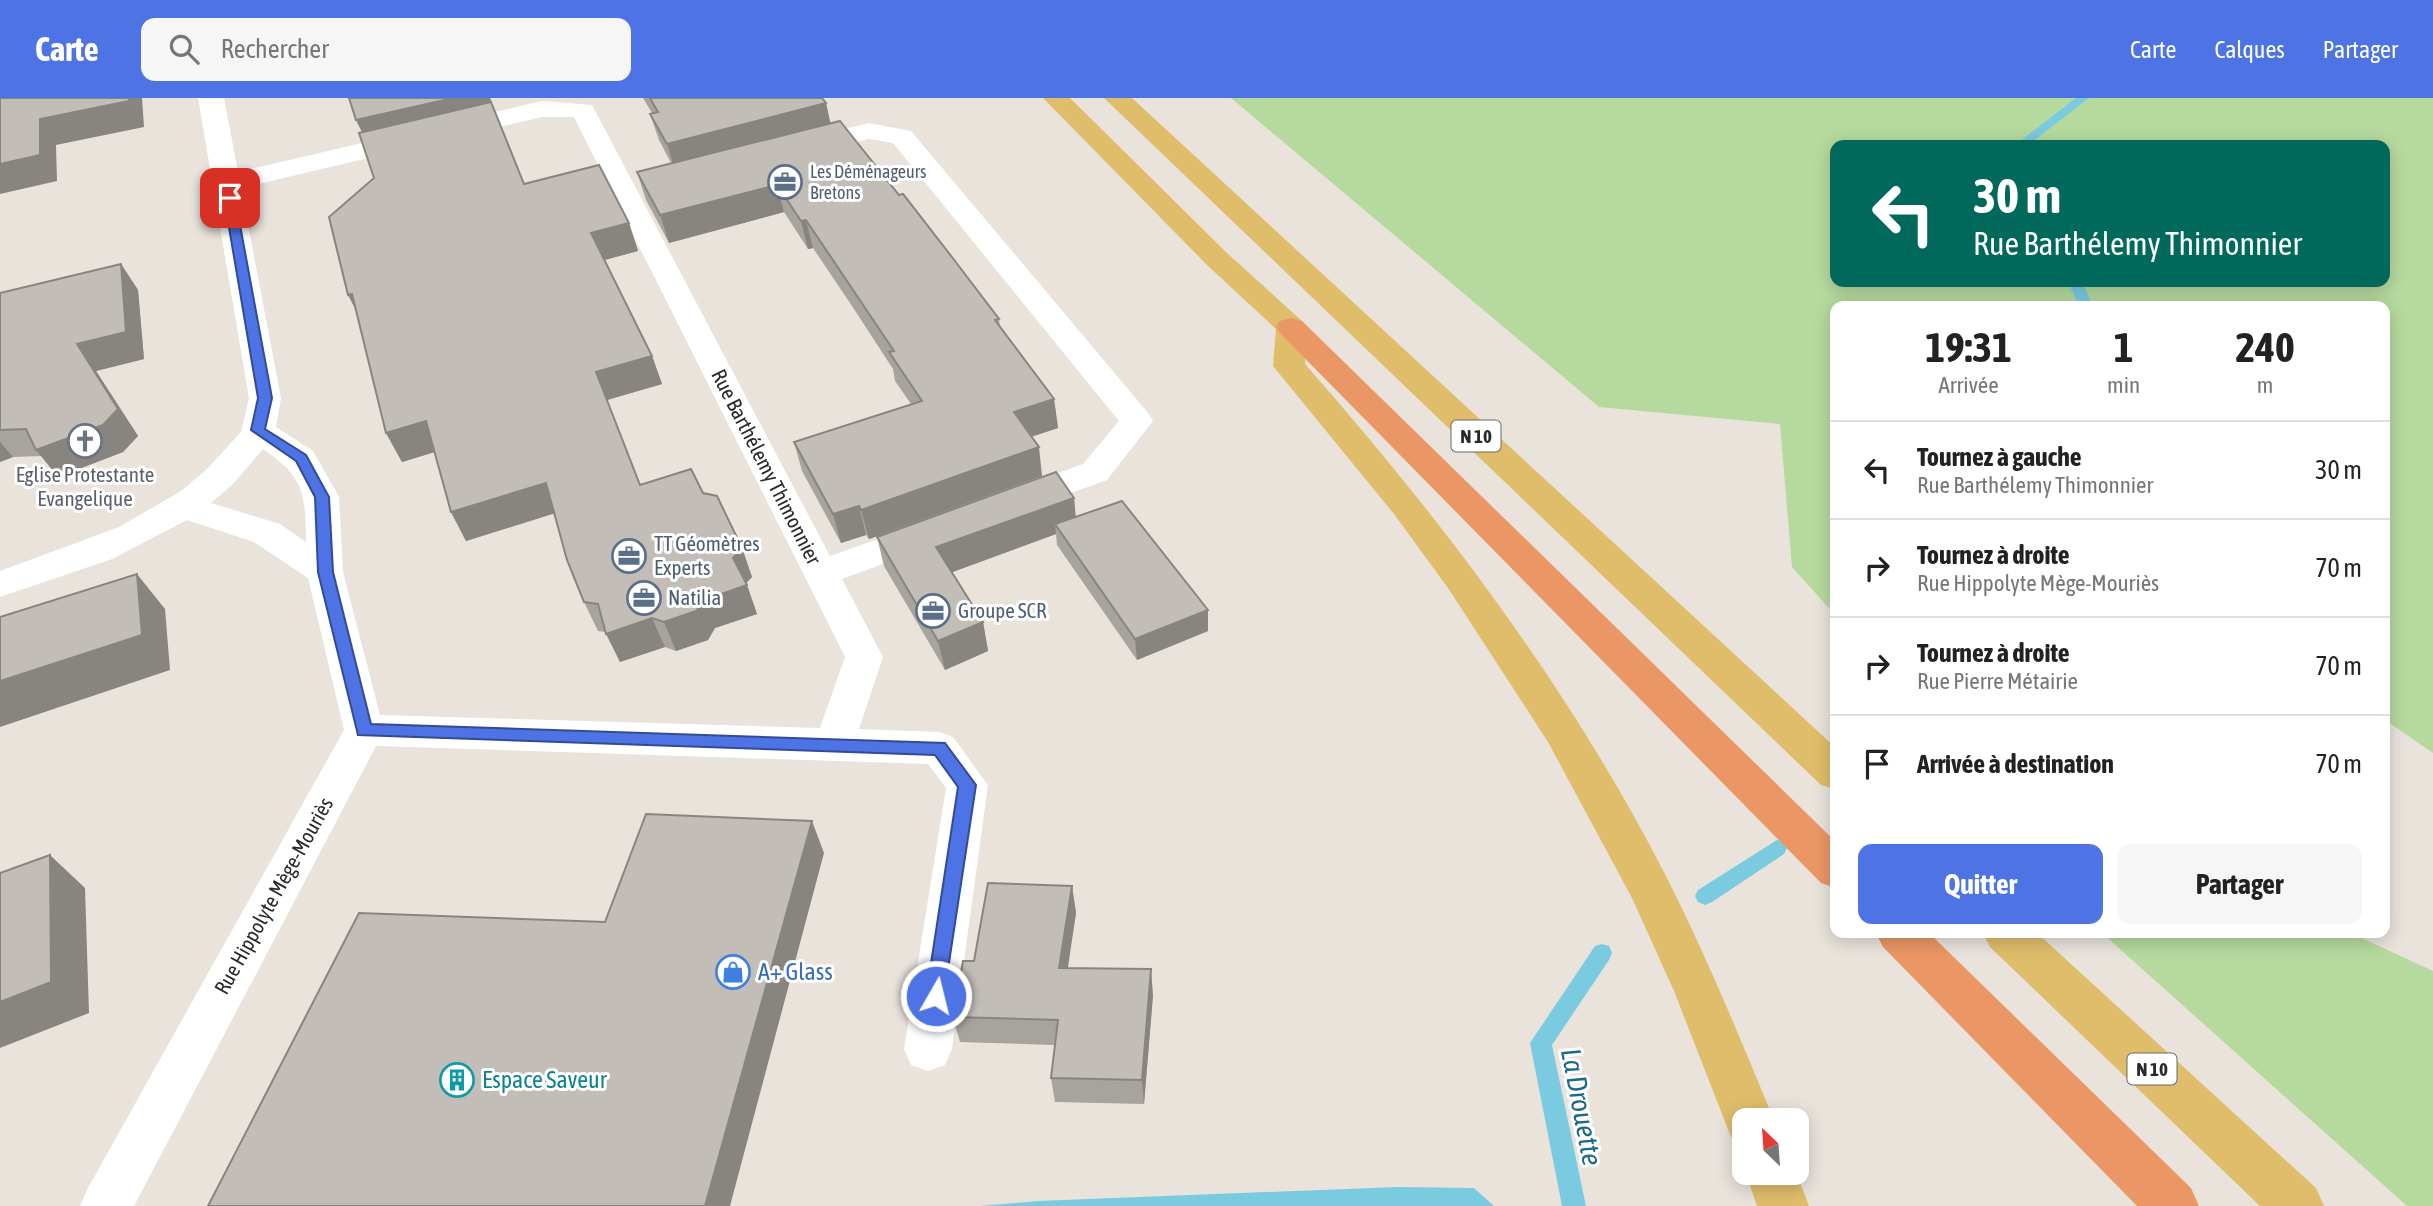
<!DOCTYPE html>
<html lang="fr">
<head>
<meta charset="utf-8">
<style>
  body { margin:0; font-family:"Asap Condensed",sans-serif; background:#f6f6f6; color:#222; height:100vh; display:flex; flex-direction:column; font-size:26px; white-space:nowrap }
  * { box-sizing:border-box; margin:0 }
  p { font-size:23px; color:#767676 }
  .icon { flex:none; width:38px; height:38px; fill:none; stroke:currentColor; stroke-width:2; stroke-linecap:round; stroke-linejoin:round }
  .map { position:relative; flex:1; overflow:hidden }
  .drawer { position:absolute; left:1830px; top:203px; width:560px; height:637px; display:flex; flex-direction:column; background:#fff; border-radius:14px; box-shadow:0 4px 18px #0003 }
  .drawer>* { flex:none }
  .guide { position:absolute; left:1830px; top:42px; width:560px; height:147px; border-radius:14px; box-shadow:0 4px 18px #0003; background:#00695c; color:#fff; overflow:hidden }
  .needle { width:46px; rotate:335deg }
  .controls { position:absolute; left:1732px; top:1010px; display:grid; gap:14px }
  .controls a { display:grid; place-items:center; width:77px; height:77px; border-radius:14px; background:#fff; box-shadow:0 4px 18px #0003; font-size:35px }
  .pin { position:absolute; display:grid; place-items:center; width:60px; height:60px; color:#fff; margin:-30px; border-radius:14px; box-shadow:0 4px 10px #0006 }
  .me { position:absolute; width:77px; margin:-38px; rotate:8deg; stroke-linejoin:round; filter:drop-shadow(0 0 5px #0008) }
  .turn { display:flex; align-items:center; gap:24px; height:147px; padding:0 28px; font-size:32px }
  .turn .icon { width:91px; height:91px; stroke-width:2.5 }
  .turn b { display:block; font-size:49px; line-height:60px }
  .eta { display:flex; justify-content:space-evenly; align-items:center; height:119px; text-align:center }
  .eta b { font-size:42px; font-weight:700; line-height:49px }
  .action { display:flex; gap:14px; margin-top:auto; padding:14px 28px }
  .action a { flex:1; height:80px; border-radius:14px; background:#4e73e4; color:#fff; font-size:28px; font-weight:700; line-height:80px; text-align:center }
  .action a+a { background:#f6f6f6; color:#222 }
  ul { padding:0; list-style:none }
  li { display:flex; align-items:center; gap:21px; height:98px; padding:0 28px; border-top:2px solid #e0e0e0 }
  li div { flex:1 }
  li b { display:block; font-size:26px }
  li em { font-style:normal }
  header { display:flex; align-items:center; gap:42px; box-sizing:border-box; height:98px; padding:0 35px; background:#4e73e4; color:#fff }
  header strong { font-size:33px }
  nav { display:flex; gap:38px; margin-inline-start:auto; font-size:24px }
  .search { width:490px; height:63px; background:#f6f6f6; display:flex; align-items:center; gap:18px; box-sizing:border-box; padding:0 24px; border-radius:14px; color:#767676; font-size:26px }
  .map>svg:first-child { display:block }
</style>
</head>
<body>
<header>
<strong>Carte</strong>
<div class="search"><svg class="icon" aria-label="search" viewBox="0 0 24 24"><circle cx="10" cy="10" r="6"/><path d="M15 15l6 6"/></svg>Rechercher</div>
<nav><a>Carte</a><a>Calques</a><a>Partager</a></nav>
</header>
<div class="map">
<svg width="2433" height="1108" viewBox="0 0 2433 1108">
  <rect width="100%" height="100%" fill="#e9e3dc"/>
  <!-- green -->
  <path fill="#b6da9e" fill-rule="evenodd" d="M1231,0H2433V655L2385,622V208H1836V518L1792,469L1780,326L1599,309ZM1836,47H2385V184H1836Z
    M2102,835H2351L2433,873V1108H2407Z"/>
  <!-- water -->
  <path fill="#7bcbe0" d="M1397,1089L1474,1090L1494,1108H980L1038,1103Z"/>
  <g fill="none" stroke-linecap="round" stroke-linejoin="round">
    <!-- stream -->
    <path fill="#7bcbe0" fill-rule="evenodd" d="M2076,0H2089L2028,47H2015Z
      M2068,184H2082L2093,208H2079Z
      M1777,742L1784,744L1787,750L1784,756L1712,804L1705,807L1698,804L1695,798L1698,792Z
      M1602,846L1609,848L1612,855L1609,862L1552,947L1586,1108H1562L1530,945L1595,848Z"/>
    <!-- minor -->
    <path fill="#fff" fill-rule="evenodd" d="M198,0H224L238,74L542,3L592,7L830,458L929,423L942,426L947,435L942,444L842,481L883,559L859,631L939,634L953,639L988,687L952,951L945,967L928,973L911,967L904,951L946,690L928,666L376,648L134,1108H80L88,1090L344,632L308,480L254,444L187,422L112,461L0,499V473L119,429L181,393L207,371L241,334L249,300ZM542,19H574L845,559L820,630L380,617L343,474L339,399L313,353L276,329L281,300L241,90ZM263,351C305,380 305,395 306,444L280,426L211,405L232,387Z
      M869,25L911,33L1149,316L1153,323L1107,382L1027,411L1015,415L1003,411L998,403L1003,395L1083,366L1119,323L893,45L869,41L802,58L793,56L789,50L793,44Z"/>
    <!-- major -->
    <path fill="#dfbd6b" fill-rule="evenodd" d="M1043,0H1070L1227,155L1302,223L1306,229L1305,266C1444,424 1571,592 1667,780C1707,859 1740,940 1774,1022H1745V1044L1731,1039L1674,893L1632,800L1548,644L1448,490L1394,416L1273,268L1276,231L1207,167Z
      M1104,0H1132L1836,650V691L1821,687Z
      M1983,835H2037L2316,1090L2324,1108H2260L1990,849Z
      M1745,1073L1796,1074L1809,1108H1757Z"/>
    <!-- highway -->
    <path fill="#eb9765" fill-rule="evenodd" d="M1291,220L1302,223L1836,744V790L1821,785L1280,235L1276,229L1280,223Z
      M1876,835H1929L2191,1090L2199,1108H2137L1883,849Z"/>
  </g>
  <!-- wall -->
  <path fill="#a7a39d" d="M349,0H490L524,86L629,125L638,153L604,162L652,258L662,286L607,302L640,387L703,395L742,450L752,479L746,485L757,516L715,530L708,542L676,553L665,549L620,564L606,534L598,533L584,504L554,415L466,443L451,414L435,354L402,364L386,335L374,80L362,34L356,22Z
    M643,0H822L826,5L830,25L999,221L1000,229L1054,301L1058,330L1031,339L1042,378L869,441L866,437L841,445L802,373L794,344L911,306L895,283L893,271L852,208L813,150L808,151L784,114L669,145L646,102L637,74L671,65L659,42L650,16L652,15Z
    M121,166L138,192L144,261L96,273L138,338L123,354L58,379L42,358L13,359L0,364V195Z
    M1074,400L1076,419L1208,533L1137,562L1057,447L1056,436L952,474L983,524L988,553L945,572L884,468L877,439Z
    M1072,788L1076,815L1067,870L1153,897L1144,1006L1055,1004L1051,980L1055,947L960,944L953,919L974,863Z"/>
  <!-- shaded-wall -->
  <path fill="#888580" d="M129,0H142L144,29L56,47L57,83L0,96V66L40,21Z
    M453,0H490L494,11L366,42L356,22Z
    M826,5L832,32L675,73L667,46Z
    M777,87L784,114L669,145L660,117Z
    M806,122L813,150L808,151L801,123Z
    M629,125L638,153L601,163L591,135Z
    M121,166L138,192L144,261L96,273L138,338L123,354L58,379L36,352L77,246Z
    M352,196L363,226L348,197Z
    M652,258L662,286L607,302L596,274Z
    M1054,301L1058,330L1018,343L1014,314Z
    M426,323L441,352L402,364L386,335Z
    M0,344L13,359L0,364Z
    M1039,349L1042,378L869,441L861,412Z
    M546,385L559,414L466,443L451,414Z
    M1074,400L1076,429L1055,426L1056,436L942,478L936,449Z
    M859,408L866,437L841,445L833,416Z
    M742,450L752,479L743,488L747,487L757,516L715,530L708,542L676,553L664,524Z
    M137,476L165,511L170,572L0,629V583Z
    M1208,512V533L1137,562L1135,541Z
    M652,520L665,549L620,564L606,536Z
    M983,524L988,553L945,572L938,543Z
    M812,723L824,755L730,1108H705Z
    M50,757L85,790L89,915L0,950V904Z
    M1072,788L1076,815L1064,896L1059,870Z
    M1151,871L1153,897L1144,1006L1142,982Z"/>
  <!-- building -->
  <path fill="#c2beb7" stroke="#888580" stroke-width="2" d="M0,0H129V3L40,21V57L0,66Z
    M349,0H453L356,22Z
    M650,0H822L826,5L667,46L650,16L658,14Z
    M491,4L524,86L599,67L629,125L591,135L652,258L596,274L640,387L691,371L703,395L717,398L742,450L733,460L747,487L704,502L696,513L664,524L652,520L606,536L598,506L584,504L567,462L546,385L451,414L426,323L386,335L352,196L348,197L329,119L374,80L359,35Z
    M840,23L899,97L903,96L955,163L999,221L995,222L1054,301L1014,314L1039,349L861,412L859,408L833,416L794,344L922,303L889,254L894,253L806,122L801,123L777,87L660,117L637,74Z
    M121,166L126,234L77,246L118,311L103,327L36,352L26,331L0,332V195Z
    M1056,374L1074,400L936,449L983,524L938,543L877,439Z
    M1122,403L1208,512L1135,541L1055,426Z
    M137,476L142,537L0,583V519Z
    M646,716L812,723L705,1108H208L359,815L605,824Z
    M50,757L51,884L0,904V775Z
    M988,785L1072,788L1059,870L1151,871L1142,982L1051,980L1058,922L953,919L963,863H974Z"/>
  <!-- route -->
  <path fill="#4e73e4" stroke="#334b94" stroke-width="2" d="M230,97L235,100L272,300L265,331L306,357L329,399L333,474L371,626L945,645L976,687L943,904L936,907L929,904L926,898L958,689L935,657L358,637L318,474L315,399L296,363L251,332L258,300L224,100Z"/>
  <!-- icons -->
  <defs>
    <g id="office-ring" transform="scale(1.75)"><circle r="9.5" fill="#fff" stroke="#5c6f8a" stroke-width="1.5"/><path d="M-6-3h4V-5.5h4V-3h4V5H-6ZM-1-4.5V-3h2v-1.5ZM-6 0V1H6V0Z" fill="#5c6f8a"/></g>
    <g id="church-ring" transform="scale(1.75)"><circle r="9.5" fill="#fff" stroke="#6b7280" stroke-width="1.5"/><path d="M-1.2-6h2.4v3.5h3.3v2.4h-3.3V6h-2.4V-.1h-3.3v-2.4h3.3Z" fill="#6b7280"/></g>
    <g id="shop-ring" transform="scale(1.75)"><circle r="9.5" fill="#fff" stroke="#3f7fe0" stroke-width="1.5"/><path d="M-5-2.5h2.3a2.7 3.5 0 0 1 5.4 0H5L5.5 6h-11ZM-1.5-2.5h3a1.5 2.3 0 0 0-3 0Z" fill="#3f7fe0"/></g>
    <g id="building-ring" transform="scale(1.75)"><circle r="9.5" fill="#fff" stroke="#0f9aa8" stroke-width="1.5"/><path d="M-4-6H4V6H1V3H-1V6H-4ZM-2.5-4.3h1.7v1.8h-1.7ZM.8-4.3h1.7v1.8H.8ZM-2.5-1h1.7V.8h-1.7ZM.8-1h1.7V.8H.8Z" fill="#0f9aa8"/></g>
  </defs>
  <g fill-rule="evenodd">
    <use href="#office-ring" x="785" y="84"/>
    <use href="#church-ring" x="85" y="343"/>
    <use href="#office-ring" x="629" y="458"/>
    <use href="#office-ring" x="644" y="500"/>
    <use href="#office-ring" x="933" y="513"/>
    <use href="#shop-ring" x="733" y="874"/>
    <use href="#building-ring" x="457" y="982"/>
  </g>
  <g text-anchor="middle" stroke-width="6" stroke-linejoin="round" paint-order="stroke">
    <!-- far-service labels -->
    <g font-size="18" fill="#4e5e75" stroke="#fff" text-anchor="start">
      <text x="810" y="80">Les Déménageurs<tspan x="810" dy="21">Bretons</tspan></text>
    </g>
    <!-- shield labels -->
    <g fill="#fff" stroke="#696969" stroke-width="2">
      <rect x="1451.5" y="322.5" width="49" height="31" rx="5"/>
      <rect x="2127.5" y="955.5" width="49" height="31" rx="5"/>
    </g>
    <g font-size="19" font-weight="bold" fill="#292929">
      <text x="1476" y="345">N 10</text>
      <text x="2152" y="978">N 10</text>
    </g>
    <!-- street labels -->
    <g font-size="21" fill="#292929" stroke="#fff">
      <text transform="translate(766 369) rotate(63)" y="7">Rue Barthélemy Thimonnier</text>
      <text transform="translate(274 798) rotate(-61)" y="7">Rue Hippolyte Mège-Mouriès</text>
    </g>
    <!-- worship labels -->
    <g font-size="21" fill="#5b616d" stroke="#fff">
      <text x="85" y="384">Eglise Protestante<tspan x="85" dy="24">Evangelique</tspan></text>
    </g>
    <!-- service labels -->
    <g font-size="21" fill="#4e5e75" stroke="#fff" text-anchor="start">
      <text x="654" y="453">TT Géomètres<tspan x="654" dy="24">Experts</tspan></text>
      <text x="668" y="507">Natilia</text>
      <text x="958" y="520">Groupe SCR</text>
    </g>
    <!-- near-shop labels -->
    <g font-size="24" fill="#366cbe" stroke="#fff" text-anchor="start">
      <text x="758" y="882">A+ Glass</text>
    </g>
    <!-- near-culture labels -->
    <g font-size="24" fill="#0d838f" stroke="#fff" text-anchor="start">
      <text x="482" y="990">Espace Saveur</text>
    </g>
    <!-- near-water labels -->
    <g font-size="28" font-style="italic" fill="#1d6a88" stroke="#fff">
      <text transform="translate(1582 1009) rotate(79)" y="10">La Drouette</text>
    </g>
  </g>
</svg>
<div class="controls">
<a><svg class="needle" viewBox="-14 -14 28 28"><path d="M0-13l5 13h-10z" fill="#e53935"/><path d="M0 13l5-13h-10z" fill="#767676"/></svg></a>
</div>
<div class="pin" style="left:230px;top:100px;background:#d93025"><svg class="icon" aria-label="arrive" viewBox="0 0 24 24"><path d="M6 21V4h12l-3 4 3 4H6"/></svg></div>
<svg class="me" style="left:936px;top:898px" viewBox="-20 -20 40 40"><circle r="17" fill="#4e73e4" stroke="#fff" stroke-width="3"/><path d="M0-11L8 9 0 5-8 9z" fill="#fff"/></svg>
<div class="guide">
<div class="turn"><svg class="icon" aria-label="left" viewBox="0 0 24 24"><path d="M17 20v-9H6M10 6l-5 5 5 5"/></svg><div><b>30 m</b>Rue Barthélemy Thimonnier</div></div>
</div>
<section class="drawer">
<div class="eta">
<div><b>19:31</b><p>Arrivée</p></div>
<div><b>1</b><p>min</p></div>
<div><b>240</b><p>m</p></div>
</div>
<ul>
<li><svg class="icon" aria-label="left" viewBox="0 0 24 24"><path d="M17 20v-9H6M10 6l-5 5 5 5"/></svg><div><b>Tournez à gauche</b><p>Rue Barthélemy Thimonnier</p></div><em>30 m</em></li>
<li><svg class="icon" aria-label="right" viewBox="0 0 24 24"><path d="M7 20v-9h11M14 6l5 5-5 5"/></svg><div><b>Tournez à droite</b><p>Rue Hippolyte Mège-Mouriès</p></div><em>70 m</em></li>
<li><svg class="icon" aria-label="right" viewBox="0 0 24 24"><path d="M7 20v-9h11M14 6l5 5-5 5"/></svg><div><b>Tournez à droite</b><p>Rue Pierre Métairie</p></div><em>70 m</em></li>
<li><svg class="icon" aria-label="arrive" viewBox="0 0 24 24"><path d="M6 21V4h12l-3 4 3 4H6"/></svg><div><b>Arrivée à destination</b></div><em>70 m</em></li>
</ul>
<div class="action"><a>Quitter</a><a>Partager</a></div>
</section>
</div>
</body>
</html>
